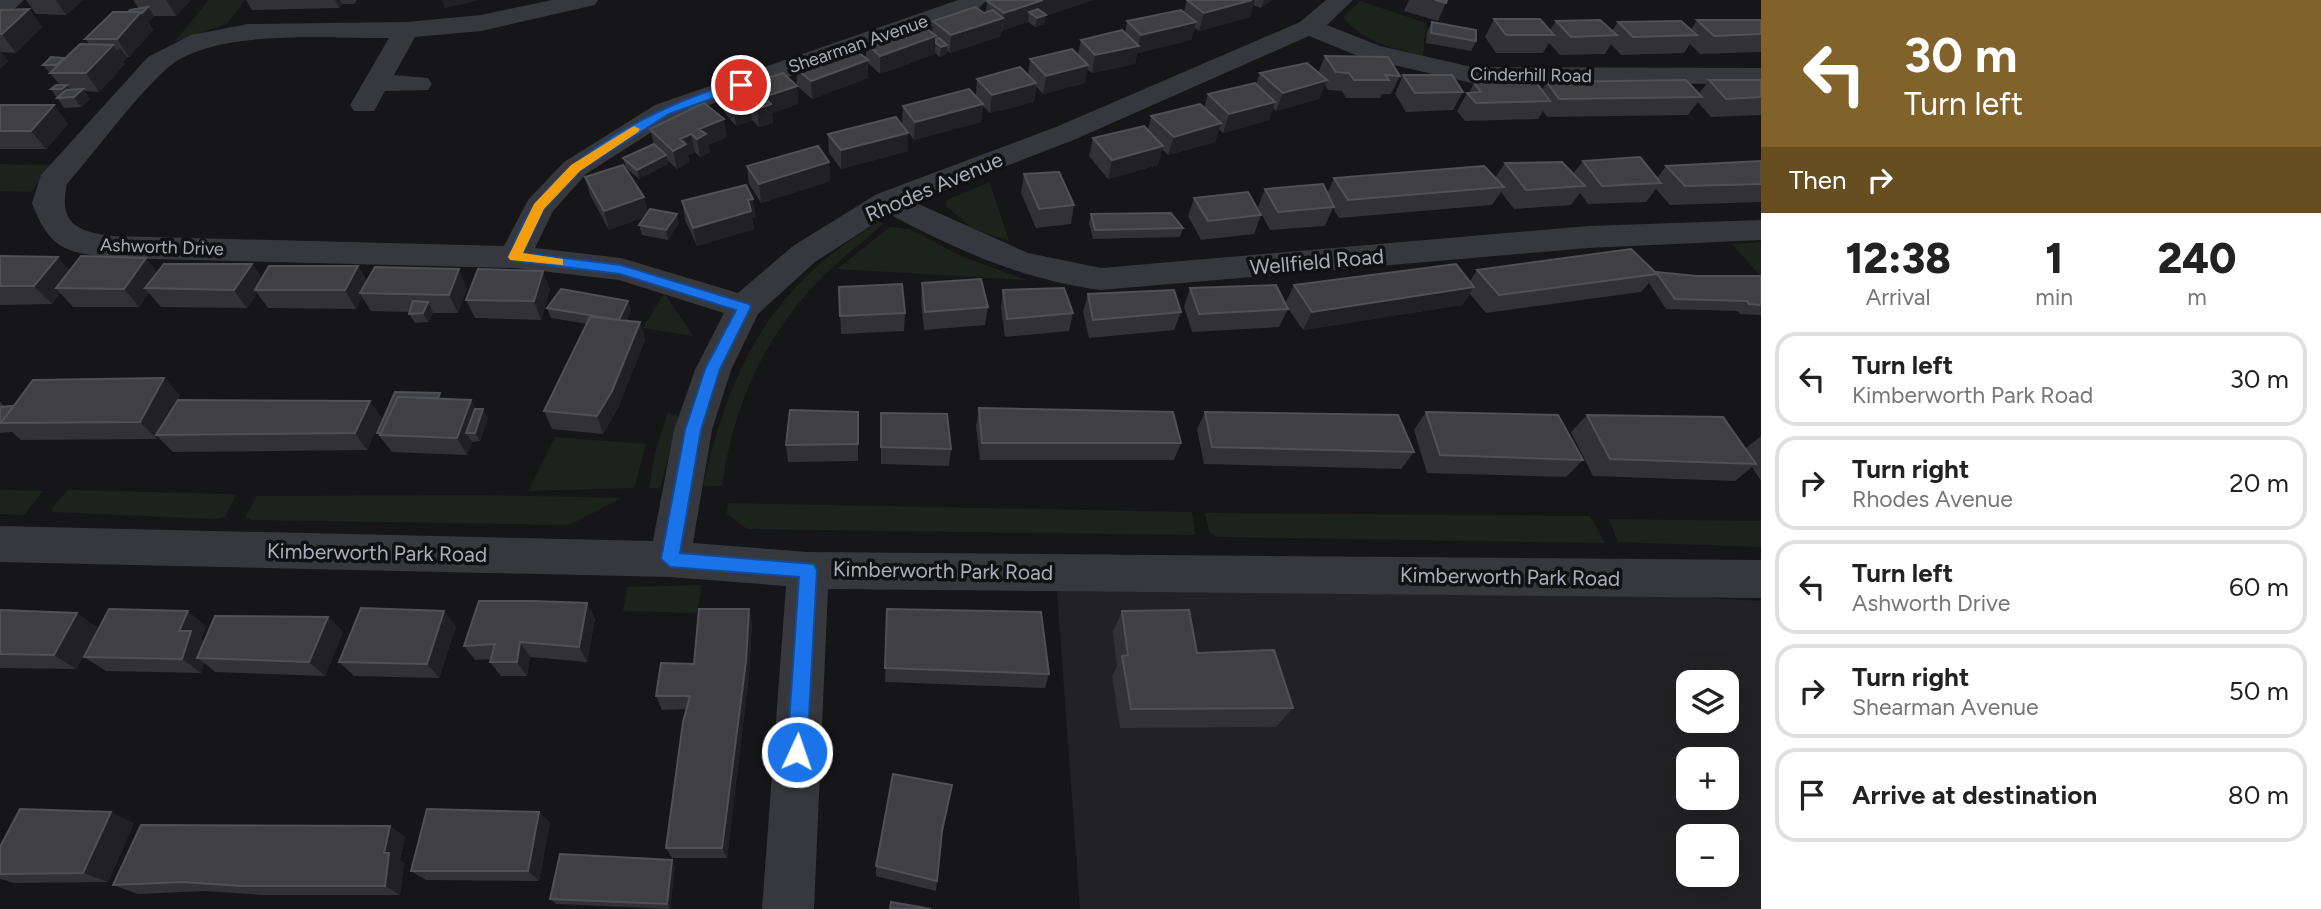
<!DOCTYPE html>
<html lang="en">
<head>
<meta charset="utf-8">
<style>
  body { margin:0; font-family:Figtree,sans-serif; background:#f2f2f2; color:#222; height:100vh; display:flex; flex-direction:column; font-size:26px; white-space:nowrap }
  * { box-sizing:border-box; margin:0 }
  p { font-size:23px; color:#767676 }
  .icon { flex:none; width:38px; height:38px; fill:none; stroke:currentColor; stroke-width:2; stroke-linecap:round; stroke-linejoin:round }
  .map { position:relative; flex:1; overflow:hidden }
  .details { display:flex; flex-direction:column; background:#fff; width:560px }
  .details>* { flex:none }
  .banner { background:#80622a; color:#fff; overflow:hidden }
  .controls { position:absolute; left:1676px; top:670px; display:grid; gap:14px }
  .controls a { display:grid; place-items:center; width:63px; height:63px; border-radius:14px; background:#fff; box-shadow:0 7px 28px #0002; font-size:35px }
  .pin { position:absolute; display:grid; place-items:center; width:60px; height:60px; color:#fff; margin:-30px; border:4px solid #fff; border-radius:50%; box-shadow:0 2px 7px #0007 }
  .me { position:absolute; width:77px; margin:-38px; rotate:3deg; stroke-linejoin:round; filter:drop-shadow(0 0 5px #0008) }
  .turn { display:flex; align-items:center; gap:24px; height:147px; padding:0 28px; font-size:32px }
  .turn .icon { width:91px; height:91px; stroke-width:2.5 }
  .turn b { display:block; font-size:49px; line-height:60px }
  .then { display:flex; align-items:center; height:66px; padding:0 28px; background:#0003; gap:14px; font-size:26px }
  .eta { display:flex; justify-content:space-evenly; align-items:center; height:119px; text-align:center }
  .eta b { font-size:42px; font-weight:800; line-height:49px }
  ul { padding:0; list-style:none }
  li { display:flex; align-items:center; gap:21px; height:94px; margin:0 14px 10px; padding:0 14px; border:4px solid #e0e0e0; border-radius:21px }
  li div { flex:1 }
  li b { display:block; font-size:26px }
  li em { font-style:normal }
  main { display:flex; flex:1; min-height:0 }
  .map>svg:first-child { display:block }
</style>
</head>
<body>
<main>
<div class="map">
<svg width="1761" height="909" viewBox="0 0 1761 909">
  <rect width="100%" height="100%" fill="#161618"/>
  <!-- built -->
  <path fill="#222225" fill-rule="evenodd" d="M1057,591L1675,596L1761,601V909H1080ZM1689,682H1727V721H1689ZM1689,760H1727V798H1689ZM1689,836H1727V875H1689Z"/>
  <!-- green -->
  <path fill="#1c231d" d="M209,0H245L227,24L174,42Z
    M1360,1L1426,23L1423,56C1395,48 1362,42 1343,17Z
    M0,164L51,165L31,192L0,191Z
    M990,182V183L1009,241L972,228L946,206L947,200Z
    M878,222L884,223C869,238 851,250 835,265C770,324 734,399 722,486H703C730,367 770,287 878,222Z
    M890,227L909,229L963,257L1027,280L837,269Z
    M1761,242V277L1732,244Z
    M664,293L693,336L643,328Z
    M668,412L679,417L660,488H649L656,449Z
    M555,437L646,444L634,488L528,491Z
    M0,490L39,491H43L24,515L0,514Z
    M68,490L229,494L236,495L225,517L214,519L52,512L51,509Z
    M479,495L622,498L569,525L251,520L245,517L257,496Z
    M728,503L1192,512L1195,535L747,529L727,514Z
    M1205,513L1590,516L1605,543L1216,537L1209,531Z
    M1609,519L1761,521V547L1618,542Z
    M702,585L697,613L623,611L627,587Z"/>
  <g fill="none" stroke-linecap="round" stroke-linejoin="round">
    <!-- street -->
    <path fill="#37383d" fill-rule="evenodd" d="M0,0H24L9,14L0,16Z
      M552,0H598L595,5L481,31L415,37L394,75L428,78L432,84L428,90L385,91L374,111H354L350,105L389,38C328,39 211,27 165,70C129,104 99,147 67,184C58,223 77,232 112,236L504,246L528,200L564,162L655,105L958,0H987L977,10L675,117L586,174L553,211L535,248L621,258L738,293L793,246L877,194L1056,127L1300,22L1326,0H1353L1327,25L1380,46L1472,67L1761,68V84L1472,83L1363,58L1309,36L1076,139L914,202L1028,253L1101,268L1588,226L1761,220V240L1588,248L1101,290C1023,280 957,250 889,214L815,262L758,314L731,370L712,430L693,543L808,552L1761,560V598L828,589L814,909H762L786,586L670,577L0,562V526L653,541L674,430L695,370L724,313L619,280L515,268L112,258C65,252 50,250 32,203L41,175L148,57L191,35L248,24L406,22L481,15Z"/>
  </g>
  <!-- wall -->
  <path fill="#323236" d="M26,0H83L66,15L36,14Z
    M133,0H191L176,16H154L148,22L153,30L129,57H127L123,61L125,64L99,92L84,91L90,99L81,107L64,108L51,89L60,85L43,65L64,58L65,59L90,45L85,39L128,12L139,9Z
    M246,0H357L354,4H342L339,8L252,10Z
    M1187,0H1272L1261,8L1253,5L1250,17L1199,31L1195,28L1191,40L1137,53L1135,64L1092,73L1087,69L1085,83L1043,94L1036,86L1034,102L990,113L983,106L981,122L914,140L902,124L903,106L976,96L977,79L1028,75L1030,59L1078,54L1081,40L1125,33L1127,21L1184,12Z
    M1409,0H1447L1438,21L1404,11Z
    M987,1L1046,16L1044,24L1035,27L1028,22L1001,31V36L950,53L947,50L946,54L940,57L935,53V54L880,74L868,63V78L812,99L797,86L796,68L866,58V43L932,33L933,21L986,13Z
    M29,9L42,27L16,53L1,52L8,61L0,69V10Z
    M1494,19L1550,30L1556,21L1612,31L1618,22L1691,30L1697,20H1761V52L1700,54L1690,44L1684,53L1621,55L1611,44L1605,54L1560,55L1549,43L1543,53H1496L1485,37Z
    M1432,22L1476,41L1471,51L1426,43L1427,32Z
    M1325,56L1400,76L1391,94H1382L1380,98H1346L1342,91L1328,90L1325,85L1319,99L1276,111L1273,108L1269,120L1223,133L1219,129L1215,142L1168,155L1162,149L1158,165L1108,179L1089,156L1093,138L1148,130L1151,116L1204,108L1208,94L1256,84L1260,73H1318Z
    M1403,75L1463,92L1453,110L1406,112L1395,94Z
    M1709,80H1761V115L1711,117L1698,102L1688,115L1547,117L1543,111L1538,119L1465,121L1457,111L1467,93H1469L1474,83L1542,90L1547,82L1699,94Z
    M797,86L798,104L772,113L773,123L759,127L752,120L736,126L724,112L721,94Z
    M0,105H54L68,124L46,149H0Z
    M650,129L727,137L708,145L710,152L700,157L695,152L688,155L689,162L677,169L667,160L668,164L639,179L626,168L623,158L654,144Z
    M908,133V151L841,169L829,153L828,134Z
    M1583,161L1657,178L1666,166L1761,161V202L1670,205L1656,189L1646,202L1588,204L1580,193L1571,205L1514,209L1501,192L1492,205L1339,218L1333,208L1325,226L1270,230L1258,207L1265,189L1327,194L1334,178H1495L1505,163L1573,174Z
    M829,162L830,181L761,203L749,184L747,166Z
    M1024,174L1074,205L1071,224L1036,228L1021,193Z
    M585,177L648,211L679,223L668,240L642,235L639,225L644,217L609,230L590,195Z
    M1194,198L1261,215L1254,234L1201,240L1188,216Z
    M682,201L756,217L752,218L754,229L697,246L685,220Z
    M1091,214L1183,228L1180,237L1093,239L1089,223Z
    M0,256L70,270L157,272L252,264L262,278L358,266L367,282L467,288L458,313H433L428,322L415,323L409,314L410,312L371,311L362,297L356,309L268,308L257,293L247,308L161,307L149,293L139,307H73L60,293L52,304L0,305Z
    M1477,270L1655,272L1696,276H1761V315L1740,314L1738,311L1666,309L1649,283L1641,292L1486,313L1470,294L1462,305L1303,330L1285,304L1294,285L1470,281Z
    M922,283L988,307L985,325L924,330L921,302Z
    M839,287L905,313L904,331L841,334Z
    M1190,288L1288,309L1279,327L1192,332L1184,307Z
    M550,289L541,320L475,318L466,300Z
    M1003,290L1073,313L1069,331L1005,337L1001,308Z
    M1088,294L1181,312L1174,330L1089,338L1083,312Z
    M547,308L631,310L626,321L640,322L645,340L618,408L603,434L552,429L544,411L587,324L551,318Z
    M164,378L180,395L177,402L382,418L367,450L173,452L158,437L157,439L21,440L12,432L0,433V402L5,407L13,406Z
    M444,399L471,400L476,409L488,418L480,441L472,442L467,455L392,452L377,433Z
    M979,408L1181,443L1174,460H980L976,426Z
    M858,412V461L788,462L786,445Z
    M1205,412L1414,452L1401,469L1204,464L1197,429Z
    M1426,412L1583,460L1566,477L1427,473L1414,430Z
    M881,413L951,449L949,466L881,464Z
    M1587,415L1745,449L1761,436V481L1752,467L1735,481L1593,476L1571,432Z
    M587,603L595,618L587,662L530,657L527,676H501L490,662L491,659L475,660L464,646Z
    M749,609L752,624L749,675L727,858H672L666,848L686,709L662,710L656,696L694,664Z
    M887,609L1049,674L1045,688L885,682Z
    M0,610L99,628L76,669L0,668Z
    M1122,611L1197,653L1293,708L1276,727L1120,728L1112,676L1117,666L1113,632Z
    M328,617L343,632L325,676L215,672L204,663L201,673L106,671L84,657L206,626L201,639L204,642Z
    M456,626L439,678L354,676L339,662Z
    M539,812L550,823L539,881L426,880L411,871Z
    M134,823L108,882L14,883L0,879V847Z
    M390,826L405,837L400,860L404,863L400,895H262L205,891L138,894L113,885Z
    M941,834L936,891L876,876V866Z
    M675,865L670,909L556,904L550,899Z"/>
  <!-- shaded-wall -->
  <path fill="#212124" d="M56,0H83L66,15Z
    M166,0H191L176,16Z
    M335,0H340L342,4L339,8Z
    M442,0H477V1L445,8Z
    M1043,0H1094L1046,16L1044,24L1035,27L1037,18L1029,12L1028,22L1002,31L1004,13Z
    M1252,0H1255L1250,17L1199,31L1204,13Z
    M1264,0H1272L1261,8Z
    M148,7L154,16L148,22L153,30L129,57L117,39L141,12Z
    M29,9L42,27L16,53L2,34Z
    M1003,18L1001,36L950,53L951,35Z
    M1196,22L1191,40L1137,53L1135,64L1092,73L1095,55L1138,46L1141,35Z
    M936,36L935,54L880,74V56Z
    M113,45L117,51L120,48L127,57L123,61L125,64L99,92L86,73Z
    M947,45L946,54L940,57L941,47Z
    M0,51L8,61L0,69Z
    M868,60V78L812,99L811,81Z
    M1088,65L1085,83L1043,94L1046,76Z
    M1327,80L1319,99L1276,111L1283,93Z
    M1036,83L1034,102L990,113L992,95Z
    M67,85L74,95L68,98L62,89Z
    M797,86L798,104L772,113L773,123L759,127L757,109L764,97Z
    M83,89L90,99L81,107L74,97Z
    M750,101L752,120L736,126L734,107Z
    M1275,102L1269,120L1223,133L1229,114Z
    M983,104L981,122L914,140L915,122Z
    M54,105L68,124L46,149L31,131Z
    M724,119L727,137L708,145L710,152L700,157L697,139L699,129Z
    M1221,123L1215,142L1168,155L1174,137Z
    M908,133V151L841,169V150Z
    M691,134L695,152L688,155L689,162L677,169L673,151L680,139Z
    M1163,146L1158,165L1108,179L1112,160Z
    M666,155L668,164L639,179L637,170Z
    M829,162L830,181L761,203L759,184Z
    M644,197L649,215L609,230L604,211Z
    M753,199L756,217L752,218L754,229L697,246L693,228L748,200Z
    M677,214L679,223L668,240L666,230Z
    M58,257L74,275L56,288L60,293L52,304L34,286Z
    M146,258L161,277L145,288L149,293L139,307L124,289Z
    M252,264L265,282L255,290L257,293L247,308L234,290Z
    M358,266L368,285L360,293L362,297L356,309L345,290Z
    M459,269L467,288L458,313L449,295Z
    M543,271L550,289L541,320L534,301Z
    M1474,287L1462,305L1303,330L1312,312Z
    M628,301L631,310L621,330L619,320Z
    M428,302L433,312L428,322L423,313Z
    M640,322L645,340L618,408L603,434L597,416Z
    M164,378L180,395L159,435H156L158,437L157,439L140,422Z
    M471,400L480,417L466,433L472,442L467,455L457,438Z
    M370,401L382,418L367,450L355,433Z
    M483,409L488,418L480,441L475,433Z
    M587,603L595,618L587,662L579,647Z
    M749,609L752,624L749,675L727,858L722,848Z
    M188,611L206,626L201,639L209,646L197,658L204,663L201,673L182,659L179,631Z
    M444,611L456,626L439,678L427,664Z
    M77,613L99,628L76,669L54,655Z
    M328,617L343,632L325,676L309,662Z
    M520,642L530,657L527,676L517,662Z
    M111,812L134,823L108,882L83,873Z
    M539,812L550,823L539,881L528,871Z
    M390,826L405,837L400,860L404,863L400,895L385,886L384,853Z
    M672,860L675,865L670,909L667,904Z"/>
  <!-- building -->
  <path fill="#3f3f44" stroke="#4f5156" stroke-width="2" d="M989,0H1043L1004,13L987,1Z
    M1187,0H1252L1204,13Z
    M1435,0H1447L1446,3Z
    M148,7L142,13L141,12H128L130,10Z
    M975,7L984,13L993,10L1003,18L951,35L933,21Z
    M29,9L2,34H0V10Z
    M1038,9L1046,15L1037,18L1029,12Z
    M1181,10L1196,22L1141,35L1127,21Z
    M113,12H141L117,39H85Z
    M1494,19H1540L1554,35H1506Z
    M1600,20L1617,35L1571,37L1556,21Z
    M1697,20H1761V34L1714,36Z
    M1681,21L1697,35L1633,37L1618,22Z
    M1432,22L1476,30V41L1431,33Z
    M921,24L936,36L880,56L866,43Z
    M1122,30L1139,46L1095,55L1081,40Z
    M939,38L947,45L941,47L936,43V39Z
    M80,44L113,45L86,73H50Z
    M853,48L868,60L811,81L796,68Z
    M1072,49L1088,65L1046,76L1030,59Z
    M1325,56L1388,57L1400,76L1385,75L1389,80H1354L1349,73L1336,72Z
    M51,57L64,58L56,65H43Z
    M1307,63L1327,80L1283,93L1260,73Z
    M1020,67L1036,83L992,95L977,79Z
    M783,73L797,86L764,97L771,104L757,109L750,101L734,107L721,94Z
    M1403,75H1452L1463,92L1415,93Z
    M1686,80L1702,97L1559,99L1547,82Z
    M1709,80H1761V97L1726,99Z
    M1536,82L1550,101L1476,103L1467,93L1481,92L1474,83Z
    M1255,83L1275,102L1229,114L1208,94Z
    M56,85H67L62,89H51Z
    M83,89L74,97L57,98L66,90Z
    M969,89L983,104L915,122L903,106Z
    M704,103L724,119L699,129L706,134L697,139L691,134L680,139L686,144L673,151L650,129Z
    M1200,104L1221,123L1174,137L1151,116Z
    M0,105H54L31,131H0Z
    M896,117L908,133L841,150L828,134Z
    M1144,126L1163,146L1112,160L1093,138Z
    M654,144L666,155L637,170L623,158Z
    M818,146L829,162L759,184L747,166Z
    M1640,157L1661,183L1602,186L1583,161Z
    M1761,161V184L1685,186L1666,166Z
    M1562,162L1585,186L1526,190L1505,163Z
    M623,165L644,197L604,211L585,177Z
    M1484,166L1504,187L1348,200L1334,178Z
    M1059,172L1074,205L1039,209L1024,174Z
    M1323,184L1334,207L1278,212L1265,189Z
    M746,185L753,199L748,200L751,211L693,228L682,201Z
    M1248,192L1261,215L1208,221L1194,198Z
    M650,209L677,214L666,230L639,225Z
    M1171,213L1183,228L1095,230L1091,214Z
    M1631,249L1657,274L1499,295L1477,270Z
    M0,256L58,257L34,286H0Z
    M81,256L146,258L124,289L56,288Z
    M164,264H252L234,290L145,288Z
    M1456,264L1474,287L1312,312L1294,285Z
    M269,266H358L345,290H255Z
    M375,267L459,269L449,295L360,293Z
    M478,269L543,271L534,301L466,300Z
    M1656,272L1696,276H1761V305L1749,304L1747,301L1675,299Z
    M981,279L988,307L925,312L922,283Z
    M902,284L905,313L840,316L839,287Z
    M1276,285L1288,309L1199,314L1190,288Z
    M1064,288L1073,313L1007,319L1003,290Z
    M561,289L628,301L619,320L547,308Z
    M1174,290L1181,312L1093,320L1088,294Z
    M413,301L428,302L423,313L409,314Z
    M590,317L640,322L612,391L597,416L544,411Z
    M164,378L140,422L1,423L33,380Z
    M395,392L440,393L438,398L398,397L381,433H377Z
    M398,397L471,400L457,438L380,435Z
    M178,400L370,401L355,433L156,435Z
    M13,406L1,423H0V409L1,407Z
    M979,408L1173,412L1181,443H982Z
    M475,409H483L475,433H466Z
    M790,410L858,412V444L786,445Z
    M1205,412L1398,415L1414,452L1212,447Z
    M1426,412L1558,415L1583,460L1440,455Z
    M881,413L947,414L951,449L881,447Z
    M1587,415L1723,417L1756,464L1610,459Z
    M479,601H533L587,603L579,647L520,642L517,662H490L495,644L464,646Z
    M361,608L444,611L427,664L339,662Z
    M109,609L188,611L179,631H191L182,659L84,657Z
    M699,609H749L746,661L722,848H666L683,722L690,696H656L661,663L694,664Z
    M887,609L1041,612L1049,674L885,668Z
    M0,610L77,613L54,655L0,654Z
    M1189,610L1197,653L1274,650L1293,708L1131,709L1122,656L1128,655L1122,611Z
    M215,616L328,617L309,662L197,658Z
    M893,774L952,785L942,831L937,881L876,866Z
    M20,809L111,812L83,873L0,874V847Z
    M427,809L539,812L528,871H411Z
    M141,825L390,826L384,853H389L385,886H242L183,882L113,885Z
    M560,854L672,860L667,904L550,899Z
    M891,902L931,909H890Z"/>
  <!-- route -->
  <path fill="#1a73e8" stroke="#114b97" stroke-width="2" d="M741,81L746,85L745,87L669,114L580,171L544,209L523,253L621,265L749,304L751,307L720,369L701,430L680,553L814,564L817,570L807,752L804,759L797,762L790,759L787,752L799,577L670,567L661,559L685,430L705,369L736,310L620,274L515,261L508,257C516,240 523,219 535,204C581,144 669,101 741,81Z"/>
  <!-- slow -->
  <path fill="#f59e0b" d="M634,126L640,129L638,132L580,171L544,209L523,253L563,259V265L510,260L508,257L534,204L571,165Z"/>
  <g text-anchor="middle" stroke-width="7" stroke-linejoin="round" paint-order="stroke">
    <!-- far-street labels -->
    <g font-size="18" fill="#a8adb8" stroke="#111113">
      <text transform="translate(858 44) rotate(-19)" y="6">Shearman Avenue</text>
      <text transform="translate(1531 75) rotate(1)" y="6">Cinderhill Road</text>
      <text transform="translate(162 247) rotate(2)" y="6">Ashworth Drive</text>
    </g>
    <!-- street labels -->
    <g font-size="21" fill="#a8adb8" stroke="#111113">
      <text transform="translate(934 187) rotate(-23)" y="7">Rhodes Avenue</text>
      <text transform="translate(1317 262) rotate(-5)" y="7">Wellfield Road</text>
      <text transform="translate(377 553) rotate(1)" y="7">Kimberworth Park Road</text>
      <text transform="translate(943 571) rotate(1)" y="7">Kimberworth Park Road</text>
      <text transform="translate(1510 577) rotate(1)" y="7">Kimberworth Park Road</text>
    </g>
  </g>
</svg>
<div class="controls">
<a><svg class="icon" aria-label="layers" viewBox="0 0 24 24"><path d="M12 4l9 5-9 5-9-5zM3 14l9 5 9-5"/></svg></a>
<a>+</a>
<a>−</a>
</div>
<div class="pin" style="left:741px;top:85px;background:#d93025"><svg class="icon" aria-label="arrive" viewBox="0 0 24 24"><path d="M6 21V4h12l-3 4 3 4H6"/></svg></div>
<svg class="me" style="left:797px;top:752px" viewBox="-20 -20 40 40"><circle r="17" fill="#1a73e8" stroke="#fff" stroke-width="3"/><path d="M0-11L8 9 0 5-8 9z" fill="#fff"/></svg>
</div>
<section class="details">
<div class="banner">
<div class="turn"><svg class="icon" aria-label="left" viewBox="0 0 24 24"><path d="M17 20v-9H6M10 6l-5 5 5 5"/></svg><div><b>30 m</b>Turn left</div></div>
<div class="then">Then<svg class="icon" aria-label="right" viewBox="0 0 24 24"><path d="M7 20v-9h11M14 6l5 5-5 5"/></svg></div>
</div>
<div class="eta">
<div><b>12:38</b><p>Arrival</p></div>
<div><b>1</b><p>min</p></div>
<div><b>240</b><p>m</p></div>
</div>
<ul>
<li><svg class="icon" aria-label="left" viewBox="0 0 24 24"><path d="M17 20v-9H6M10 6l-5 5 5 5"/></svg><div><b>Turn left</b><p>Kimberworth Park Road</p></div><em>30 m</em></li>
<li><svg class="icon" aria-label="right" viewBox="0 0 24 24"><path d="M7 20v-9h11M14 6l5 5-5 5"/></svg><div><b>Turn right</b><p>Rhodes Avenue</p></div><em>20 m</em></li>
<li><svg class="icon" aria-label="left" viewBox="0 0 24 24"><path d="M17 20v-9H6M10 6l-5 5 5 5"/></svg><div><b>Turn left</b><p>Ashworth Drive</p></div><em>60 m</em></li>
<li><svg class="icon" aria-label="right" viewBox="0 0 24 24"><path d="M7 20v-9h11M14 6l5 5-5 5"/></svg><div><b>Turn right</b><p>Shearman Avenue</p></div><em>50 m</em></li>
<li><svg class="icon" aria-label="arrive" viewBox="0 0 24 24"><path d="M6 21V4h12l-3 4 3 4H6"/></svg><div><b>Arrive at destination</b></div><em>80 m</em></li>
</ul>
</section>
</main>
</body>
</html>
